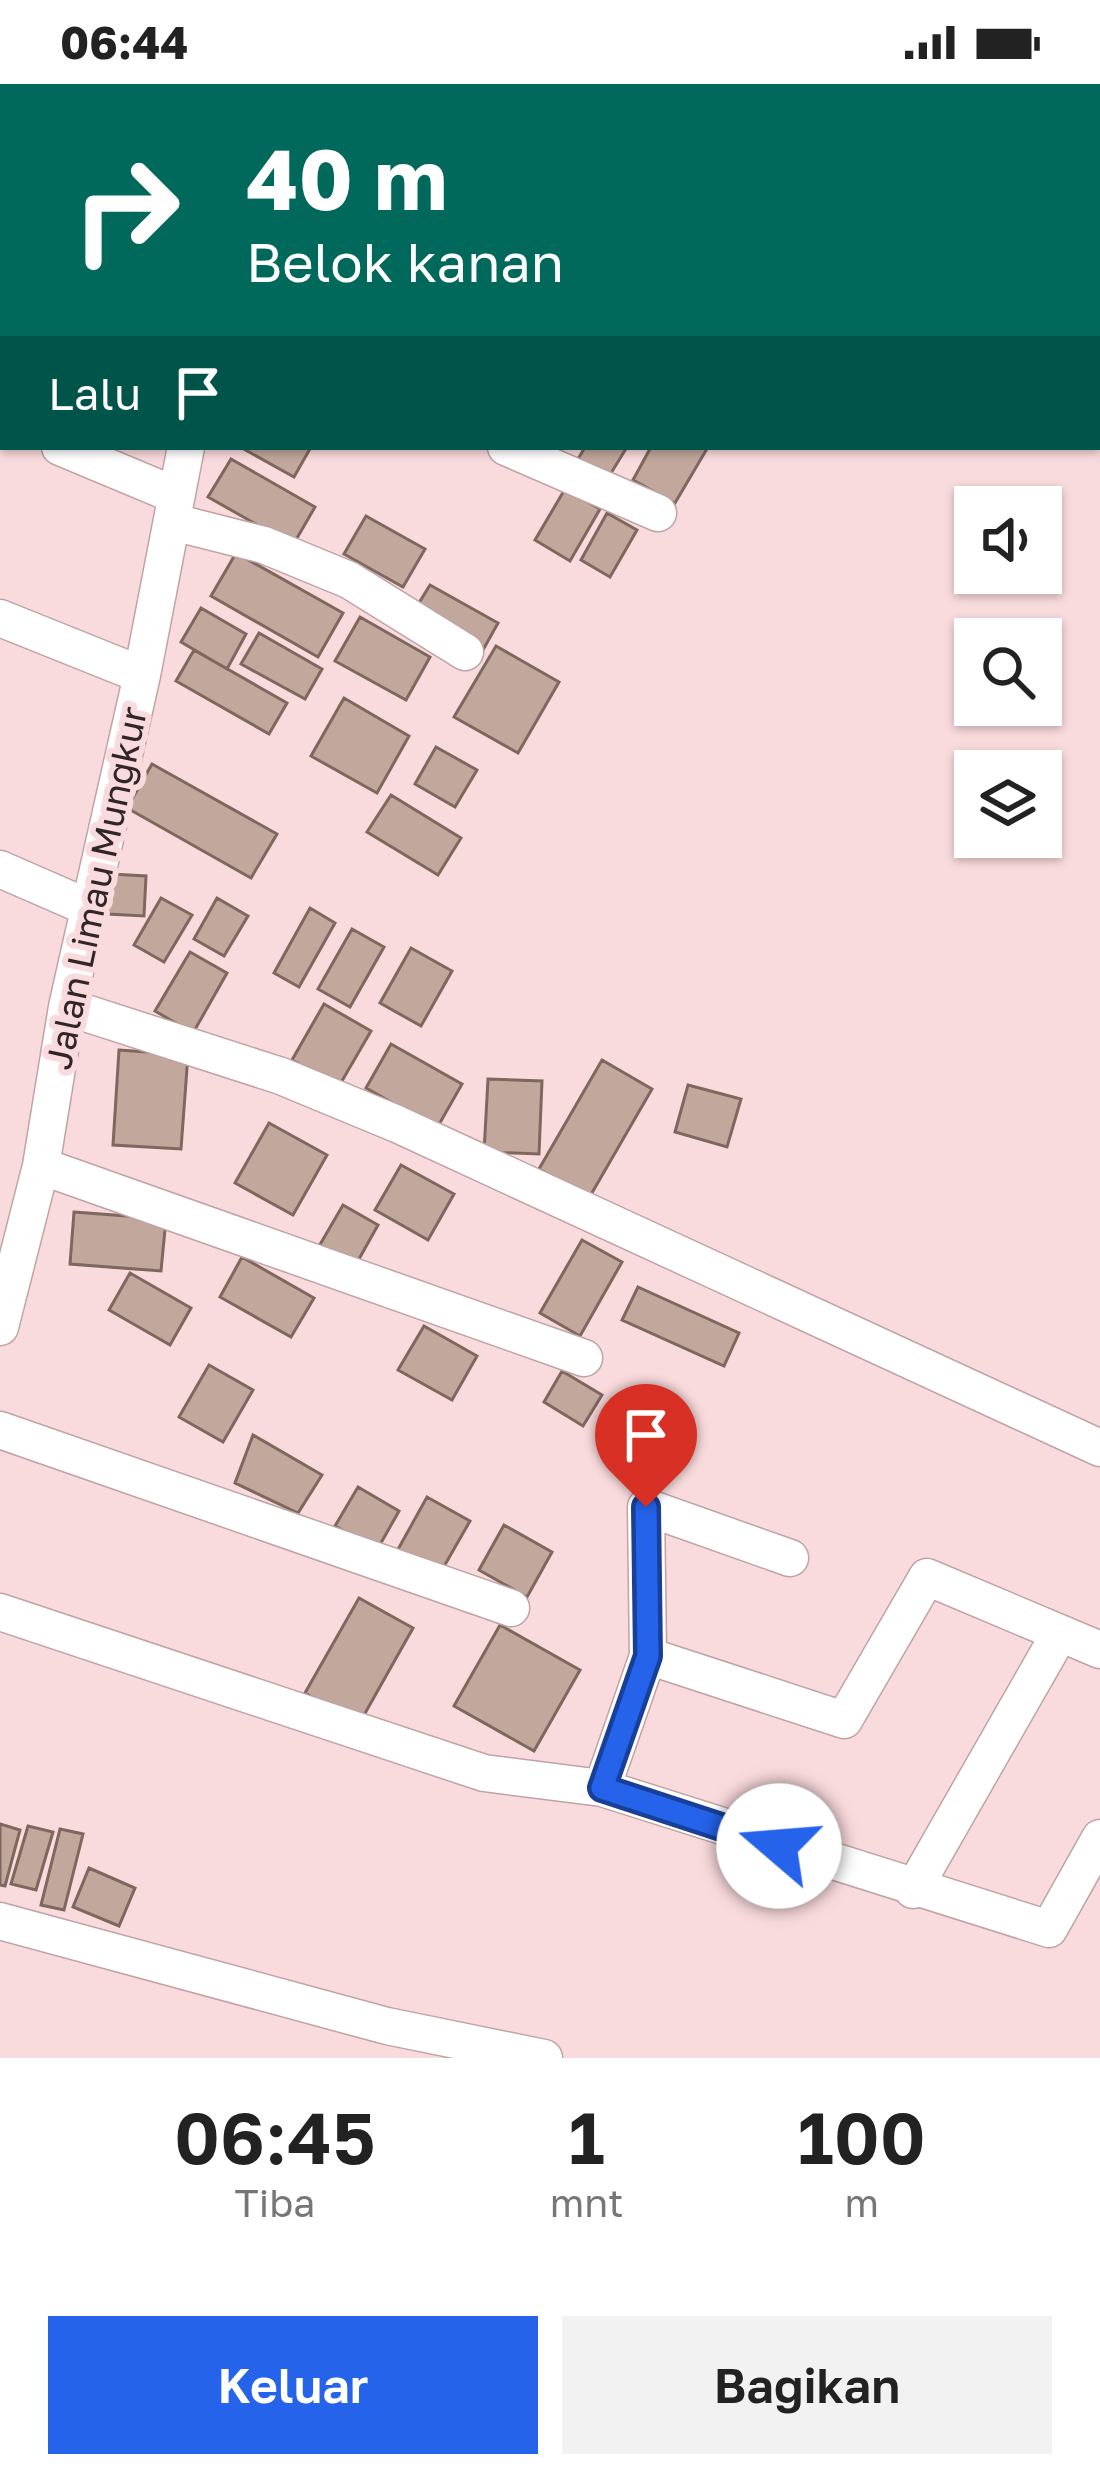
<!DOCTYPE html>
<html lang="id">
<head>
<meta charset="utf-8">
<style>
  body { margin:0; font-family:"Golos Text",sans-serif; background:#f2f2f2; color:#222; height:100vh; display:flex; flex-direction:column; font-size:45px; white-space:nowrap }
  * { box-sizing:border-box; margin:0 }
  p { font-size:39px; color:#767676 }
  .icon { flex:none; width:66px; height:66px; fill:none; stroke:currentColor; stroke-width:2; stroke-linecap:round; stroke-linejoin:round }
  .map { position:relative; height:1974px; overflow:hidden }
  .drawer { display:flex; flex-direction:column; background:#fff; flex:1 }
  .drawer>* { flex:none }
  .top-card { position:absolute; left:0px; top:0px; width:1101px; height:366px; box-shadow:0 3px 9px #0004; background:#00695c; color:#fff; overflow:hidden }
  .tools { position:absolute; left:954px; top:402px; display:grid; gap:24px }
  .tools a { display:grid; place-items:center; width:108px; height:108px; border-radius:0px; background:#fff; box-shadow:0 3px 9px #0004; font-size:60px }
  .pin { position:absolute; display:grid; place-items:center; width:102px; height:102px; color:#fff; margin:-123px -51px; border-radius:50% 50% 50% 0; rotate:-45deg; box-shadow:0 0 12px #0007 }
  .pin .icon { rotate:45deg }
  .me { position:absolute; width:132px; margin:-66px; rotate:288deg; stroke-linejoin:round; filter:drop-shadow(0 0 9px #0008) }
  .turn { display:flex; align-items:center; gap:42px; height:252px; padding:0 48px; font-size:54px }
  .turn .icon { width:156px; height:156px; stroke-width:2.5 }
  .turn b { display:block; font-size:84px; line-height:102px }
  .then { display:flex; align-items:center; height:114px; padding:0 48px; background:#0003; gap:24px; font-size:45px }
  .eta { display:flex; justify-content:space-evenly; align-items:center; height:204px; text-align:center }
  .eta b { font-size:72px; font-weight:600; line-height:84px }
  .cta { display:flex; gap:24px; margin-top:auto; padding:24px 48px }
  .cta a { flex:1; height:138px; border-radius:0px; background:#2563eb; color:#fff; font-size:48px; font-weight:600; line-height:138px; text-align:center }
  .cta a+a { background:#f2f2f2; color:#222 }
  .status { display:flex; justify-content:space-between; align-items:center; height:84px; padding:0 60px; background:#fff; direction:ltr }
  .status svg { height:33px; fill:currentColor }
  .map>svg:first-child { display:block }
</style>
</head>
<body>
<div class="status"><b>06:44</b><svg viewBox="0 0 49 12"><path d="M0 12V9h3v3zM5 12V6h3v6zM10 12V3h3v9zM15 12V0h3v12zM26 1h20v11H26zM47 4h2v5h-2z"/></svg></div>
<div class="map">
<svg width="1100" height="1974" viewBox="0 0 1100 1974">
  <rect width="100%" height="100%" fill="#fadbdd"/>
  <!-- building -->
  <path fill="#c1a79c" stroke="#7e675c" stroke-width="3" d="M107,0H173L179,3H113Z
    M1,207L3,273L0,278V208Z
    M240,363H311L294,393Z
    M585,363H627L608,394L577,377Z
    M651,363H708L675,419L633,396Z
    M231,375L315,423L293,461L208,413Z
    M565,405L600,425L570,477L535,456Z
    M607,429L637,446L610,493L581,476Z
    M366,432L425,465L403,503L344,470Z
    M236,469L343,529L318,573L211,512Z
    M430,501L498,539L483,566L414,527Z
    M201,524L246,550L227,585L181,558Z
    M360,533L430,573L406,616L335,577Z
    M259,549L322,585L305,615L241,580Z
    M496,562L559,598L518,669L454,633Z
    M194,566L287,619L269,650L176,597Z
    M344,614L409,652L377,709L311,672Z
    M436,663L477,686L455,723L415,700Z
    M152,680L277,750L251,794L127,724Z
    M391,711L461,754L438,791L367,748Z
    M111,790L146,792L144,832L108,830Z
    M161,814L192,831L164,878L134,861Z
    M217,814L248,832L224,872L194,855Z
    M310,824L335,839L299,903L274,889Z
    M352,845L384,863L350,923L318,905Z
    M411,864L452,887L421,942L380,919Z
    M190,868L227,889L193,949L155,927Z
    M324,920L371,947L339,1002L292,976Z
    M391,960L462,1000L437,1044L366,1004Z
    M119,966L188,971L181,1065L113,1061Z
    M602,976L652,1005L589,1114L539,1085Z
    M488,995L542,997L539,1070L484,1068Z
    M688,1001L741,1015L727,1063L675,1048Z
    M269,1039L327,1071L293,1131L235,1099Z
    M401,1081L454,1110L428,1156L375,1126Z
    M343,1121L378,1141L354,1184L318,1164Z
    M74,1128L166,1135L161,1187L70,1180Z
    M582,1156L622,1178L580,1252L540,1229Z
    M242,1173L314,1214L291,1253L220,1213Z
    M130,1189L191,1224L170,1261L109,1226Z
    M638,1203L739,1249L724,1282L622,1236Z
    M424,1242L477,1272L452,1316L398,1286Z
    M209,1281L253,1306L223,1358L179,1333Z
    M562,1287L602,1311L583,1342L544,1318Z
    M253,1351L322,1391L298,1429L235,1399Z
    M358,1403L399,1427L377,1466L335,1442Z
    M427,1413L470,1437L438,1493L396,1469Z
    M504,1441L552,1468L527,1513L479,1486Z
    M359,1514L413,1544L359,1640L305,1609Z
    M500,1541L580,1586L534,1667L454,1622Z
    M0,1740L20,1746L5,1802L0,1801Z
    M28,1742L53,1748L36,1806L11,1800Z
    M60,1745L83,1750L64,1826L41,1821Z
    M89,1784L135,1804L119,1842L73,1823Z"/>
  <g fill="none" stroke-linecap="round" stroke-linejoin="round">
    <!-- minor casing -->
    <g stroke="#c0a3a5" stroke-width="39">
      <path id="minor" d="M79,0L86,3
        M391,0L397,3
        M291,3L292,0
        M0,132L3,133
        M0,338L3,339
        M60,363L175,411
        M506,363L658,429
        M173,438L264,461L349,496L465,568
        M0,534L142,591
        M0,785L87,823
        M67,923L281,992L397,1040L1100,1364
        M41,1082L584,1274
        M0,1243L41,1082L67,923L142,591L186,363
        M0,1346L511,1524
        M0,1528L484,1689L602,1704L1049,1845L1100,1754
        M648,1572L844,1636L927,1493L1100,1566
        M602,1704L648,1572L646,1423L790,1474
        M913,1806L1060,1549
        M0,1837L387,1942L544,1974"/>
    </g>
    <!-- minor -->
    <use href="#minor" stroke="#fff" stroke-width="36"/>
  </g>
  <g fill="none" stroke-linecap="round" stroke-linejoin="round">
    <!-- route casing -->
    <g stroke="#184099" stroke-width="30">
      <path id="route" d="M646,1423L648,1572L602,1704L779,1762"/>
    </g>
    <!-- route -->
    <use href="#route" stroke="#2563eb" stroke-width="21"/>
  </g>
  <g text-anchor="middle" stroke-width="12" stroke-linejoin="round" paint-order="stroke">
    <!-- street labels -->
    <g font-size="36" fill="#312627" stroke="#fadbdd">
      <text transform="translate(96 804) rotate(-78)" y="13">Jalan Limau Mungkur</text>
    </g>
  </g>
</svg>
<div class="tools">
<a><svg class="icon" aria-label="sound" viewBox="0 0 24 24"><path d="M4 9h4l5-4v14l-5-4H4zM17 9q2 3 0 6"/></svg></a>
<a><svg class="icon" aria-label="search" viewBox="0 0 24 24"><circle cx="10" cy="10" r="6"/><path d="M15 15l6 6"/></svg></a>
<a><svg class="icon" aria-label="layers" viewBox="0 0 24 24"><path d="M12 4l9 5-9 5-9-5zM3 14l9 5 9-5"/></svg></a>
</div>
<div class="pin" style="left:646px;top:1423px;background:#d93025"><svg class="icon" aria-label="arrive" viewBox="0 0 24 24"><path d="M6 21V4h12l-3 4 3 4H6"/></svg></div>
<svg class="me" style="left:779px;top:1762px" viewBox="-20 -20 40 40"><circle r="19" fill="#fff"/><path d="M0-13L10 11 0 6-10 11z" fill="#2563eb"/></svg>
<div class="top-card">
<div class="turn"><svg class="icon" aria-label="right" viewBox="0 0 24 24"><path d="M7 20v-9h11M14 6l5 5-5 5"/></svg><div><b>40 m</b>Belok kanan</div></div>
<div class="then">Lalu<svg class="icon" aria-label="arrive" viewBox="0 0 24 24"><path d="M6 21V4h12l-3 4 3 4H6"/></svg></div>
</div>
</div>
<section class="drawer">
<div class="eta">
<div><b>06:45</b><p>Tiba</p></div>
<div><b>1</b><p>mnt</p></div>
<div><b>100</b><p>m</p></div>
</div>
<div class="cta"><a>Keluar</a><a>Bagikan</a></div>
</section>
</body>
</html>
